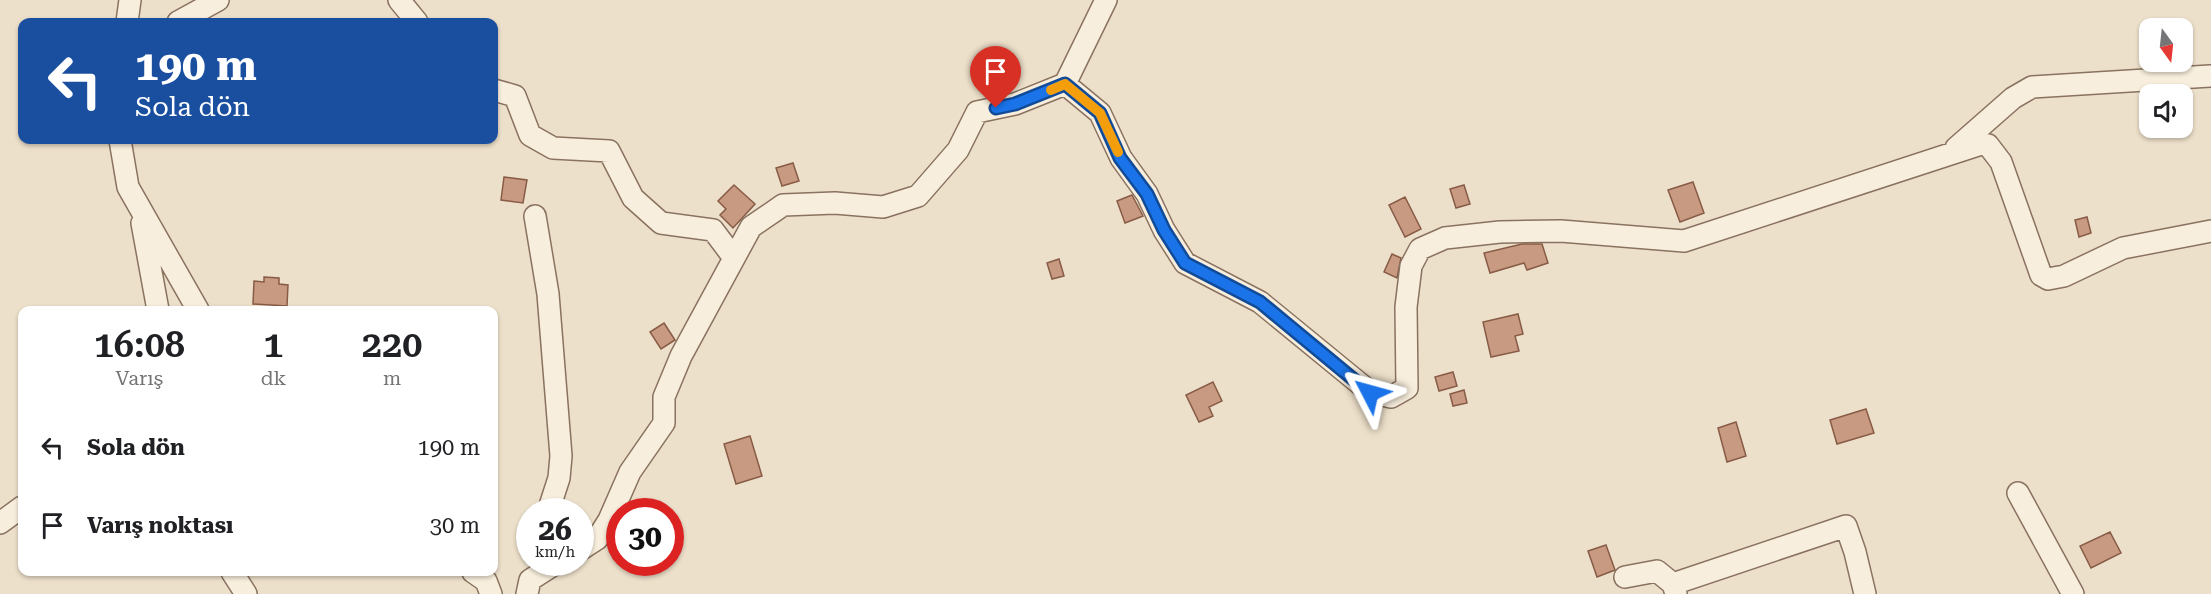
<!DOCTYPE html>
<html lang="tr">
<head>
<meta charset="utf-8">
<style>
  body { margin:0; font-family:"Roboto Serif",serif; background:#f2f2f2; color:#202124; height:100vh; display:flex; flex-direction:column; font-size:22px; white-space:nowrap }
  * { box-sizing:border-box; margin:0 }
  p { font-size:20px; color:#757577 }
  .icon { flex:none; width:33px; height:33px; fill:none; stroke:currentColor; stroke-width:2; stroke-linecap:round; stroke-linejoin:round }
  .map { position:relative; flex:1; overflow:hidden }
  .details { position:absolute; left:18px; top:306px; width:480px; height:270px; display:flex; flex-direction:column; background:#fff; border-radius:12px; box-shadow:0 2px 4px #0004 }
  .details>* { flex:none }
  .banner { position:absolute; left:18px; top:18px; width:480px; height:126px; border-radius:12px; box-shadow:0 2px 4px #0004; background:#1a4fa0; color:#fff; overflow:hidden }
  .needle { width:39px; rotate:165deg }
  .tools { position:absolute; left:2139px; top:18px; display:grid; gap:12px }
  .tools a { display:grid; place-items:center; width:54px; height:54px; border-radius:12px; background:#fff; box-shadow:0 2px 4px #0004; font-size:30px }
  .speed { position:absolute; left:516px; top:498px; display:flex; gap:12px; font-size:30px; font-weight:700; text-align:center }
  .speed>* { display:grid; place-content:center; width:78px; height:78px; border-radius:50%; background:#fff; box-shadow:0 2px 4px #0004; line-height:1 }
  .speed small { font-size:15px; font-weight:400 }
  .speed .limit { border:9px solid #d22; background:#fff; color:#111 }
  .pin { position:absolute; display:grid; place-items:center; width:51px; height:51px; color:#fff; margin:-62px -26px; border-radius:50% 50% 50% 0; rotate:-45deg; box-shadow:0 0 6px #0007 }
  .pin .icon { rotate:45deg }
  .me { position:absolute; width:66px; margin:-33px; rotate:309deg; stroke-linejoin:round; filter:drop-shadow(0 0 4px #0008) }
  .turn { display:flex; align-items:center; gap:21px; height:126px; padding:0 18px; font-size:27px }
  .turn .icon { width:78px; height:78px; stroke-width:2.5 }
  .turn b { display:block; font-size:42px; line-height:51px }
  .eta { display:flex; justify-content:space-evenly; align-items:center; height:102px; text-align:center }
  .eta b { font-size:36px; font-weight:600; line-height:42px }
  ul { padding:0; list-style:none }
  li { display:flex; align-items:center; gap:18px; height:78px; padding:0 18px }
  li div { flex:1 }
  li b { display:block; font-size:22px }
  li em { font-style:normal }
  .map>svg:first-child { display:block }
</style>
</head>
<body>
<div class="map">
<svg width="2211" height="594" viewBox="0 0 2211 594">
  <rect width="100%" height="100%" fill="#ede0ca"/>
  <!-- building -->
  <path fill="#c99a82" stroke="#875b46" stroke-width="1.5" d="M793,163L799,181L782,186L776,168Z
    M504,177L527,180L523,203L501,200Z
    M1693,182L1704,213L1680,222L1668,190Z
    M734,185L755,204L733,228L720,215L726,209L718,201Z
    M1464,185L1470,204L1456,208L1450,189Z
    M1132,195L1143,216L1125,223L1117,201Z
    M1405,197L1421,229L1405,237L1389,205Z
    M2087,217L2091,233L2079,237L2075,220Z
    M1522,244H1542L1548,263L1527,270L1524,263L1490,273L1484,253Z
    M1392,254L1401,258L1397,278L1384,272Z
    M1059,259L1064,276L1052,279L1047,263Z
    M264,277L279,278V284L288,285L287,306L253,304L254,281L264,282Z
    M1518,314L1523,334L1515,336L1519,351L1491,357L1483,322Z
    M664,323L675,340L661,349L650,332Z
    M1453,372L1457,386L1439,391L1435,377Z
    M1213,382L1222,401L1209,407L1213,416L1199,422L1186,395Z
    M1464,390L1467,403L1453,406L1450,394Z
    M1866,409L1874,433L1837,444L1830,420Z
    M1736,422L1746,456L1727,462L1718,428Z
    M750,436L762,476L736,484L724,444Z
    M2110,532L2121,553L2091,568L2080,546Z
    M1606,545L1615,570L1597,577L1588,551Z"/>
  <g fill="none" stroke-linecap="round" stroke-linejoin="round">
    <!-- minor casing -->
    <g stroke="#89725f" stroke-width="24">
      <path id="minor" d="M399,0L417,22
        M127,22L130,0
        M178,22L218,0
        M1065,84L1100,113L1121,158L1147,194L1164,230L1185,263L1260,302L1370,392L1391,397L1407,388L1406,307L1411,266L1420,249L1445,238L1500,232L1561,231L1684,241L1981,144L1988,145L2001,162L2041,275L2048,279L2064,276L2123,248L2211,231
        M494,90L515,96L530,135L553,148L609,151L633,198L661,223L713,230L734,258
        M120,140L128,187L198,310
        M1956,148L2013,98L2032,87L2210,76
        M535,216L548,294L561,456L559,478L548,512
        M142,223L158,310
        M2018,493L2073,594
        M0,523L22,507
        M580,550L597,539L609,520L630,472L664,423V397L681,356L751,227L783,205L835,203L883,207L918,196L958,150L977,112L1015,104L1065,84L1106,0
        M232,572L246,594
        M473,572L486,581L491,594
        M1625,577L1657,571L1673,584
        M527,594L530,580L558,562
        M1676,594L1673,584L1846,526L1855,552L1865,594"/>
    </g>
    <!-- minor -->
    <use href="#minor" stroke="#f8eedd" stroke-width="21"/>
  </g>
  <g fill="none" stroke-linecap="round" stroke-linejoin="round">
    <!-- route casing -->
    <g stroke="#114b97" stroke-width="15">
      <path id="route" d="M996,108L1015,104L1065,84L1100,113L1120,158L1147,194L1164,230L1185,263L1260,302L1370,393"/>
    </g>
    <!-- route -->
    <use href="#route" stroke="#1a73e8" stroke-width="10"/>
    <!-- slow -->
    <path stroke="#f59e0b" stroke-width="10" d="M1051,90L1065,84L1100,113L1118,152"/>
  </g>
</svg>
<div class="tools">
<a><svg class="needle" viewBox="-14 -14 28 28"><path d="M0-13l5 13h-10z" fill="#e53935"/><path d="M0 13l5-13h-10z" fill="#757577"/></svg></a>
<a><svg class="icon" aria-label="sound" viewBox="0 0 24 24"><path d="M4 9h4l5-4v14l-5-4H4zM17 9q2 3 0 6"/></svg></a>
</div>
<div class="speed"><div>26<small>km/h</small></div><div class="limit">30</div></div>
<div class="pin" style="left:996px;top:108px;background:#d93025"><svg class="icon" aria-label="arrive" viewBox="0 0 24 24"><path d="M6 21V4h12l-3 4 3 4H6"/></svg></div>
<svg class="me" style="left:1370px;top:393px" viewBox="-20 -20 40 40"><path d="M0-17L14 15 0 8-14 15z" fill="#1a73e8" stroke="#fff" stroke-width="4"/></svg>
<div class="banner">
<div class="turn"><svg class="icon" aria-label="left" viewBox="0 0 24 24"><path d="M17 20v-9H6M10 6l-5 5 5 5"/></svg><div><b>190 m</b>Sola dön</div></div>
</div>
<section class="details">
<div class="eta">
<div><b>16:08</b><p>Varış</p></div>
<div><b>1</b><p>dk</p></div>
<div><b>220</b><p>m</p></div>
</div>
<ul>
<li><svg class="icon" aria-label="left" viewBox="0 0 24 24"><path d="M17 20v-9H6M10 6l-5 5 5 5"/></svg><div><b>Sola dön</b></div><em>190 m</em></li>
<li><svg class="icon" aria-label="arrive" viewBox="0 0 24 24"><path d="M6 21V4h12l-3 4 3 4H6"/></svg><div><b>Varış noktası</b></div><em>30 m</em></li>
</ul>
</section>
</div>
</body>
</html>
